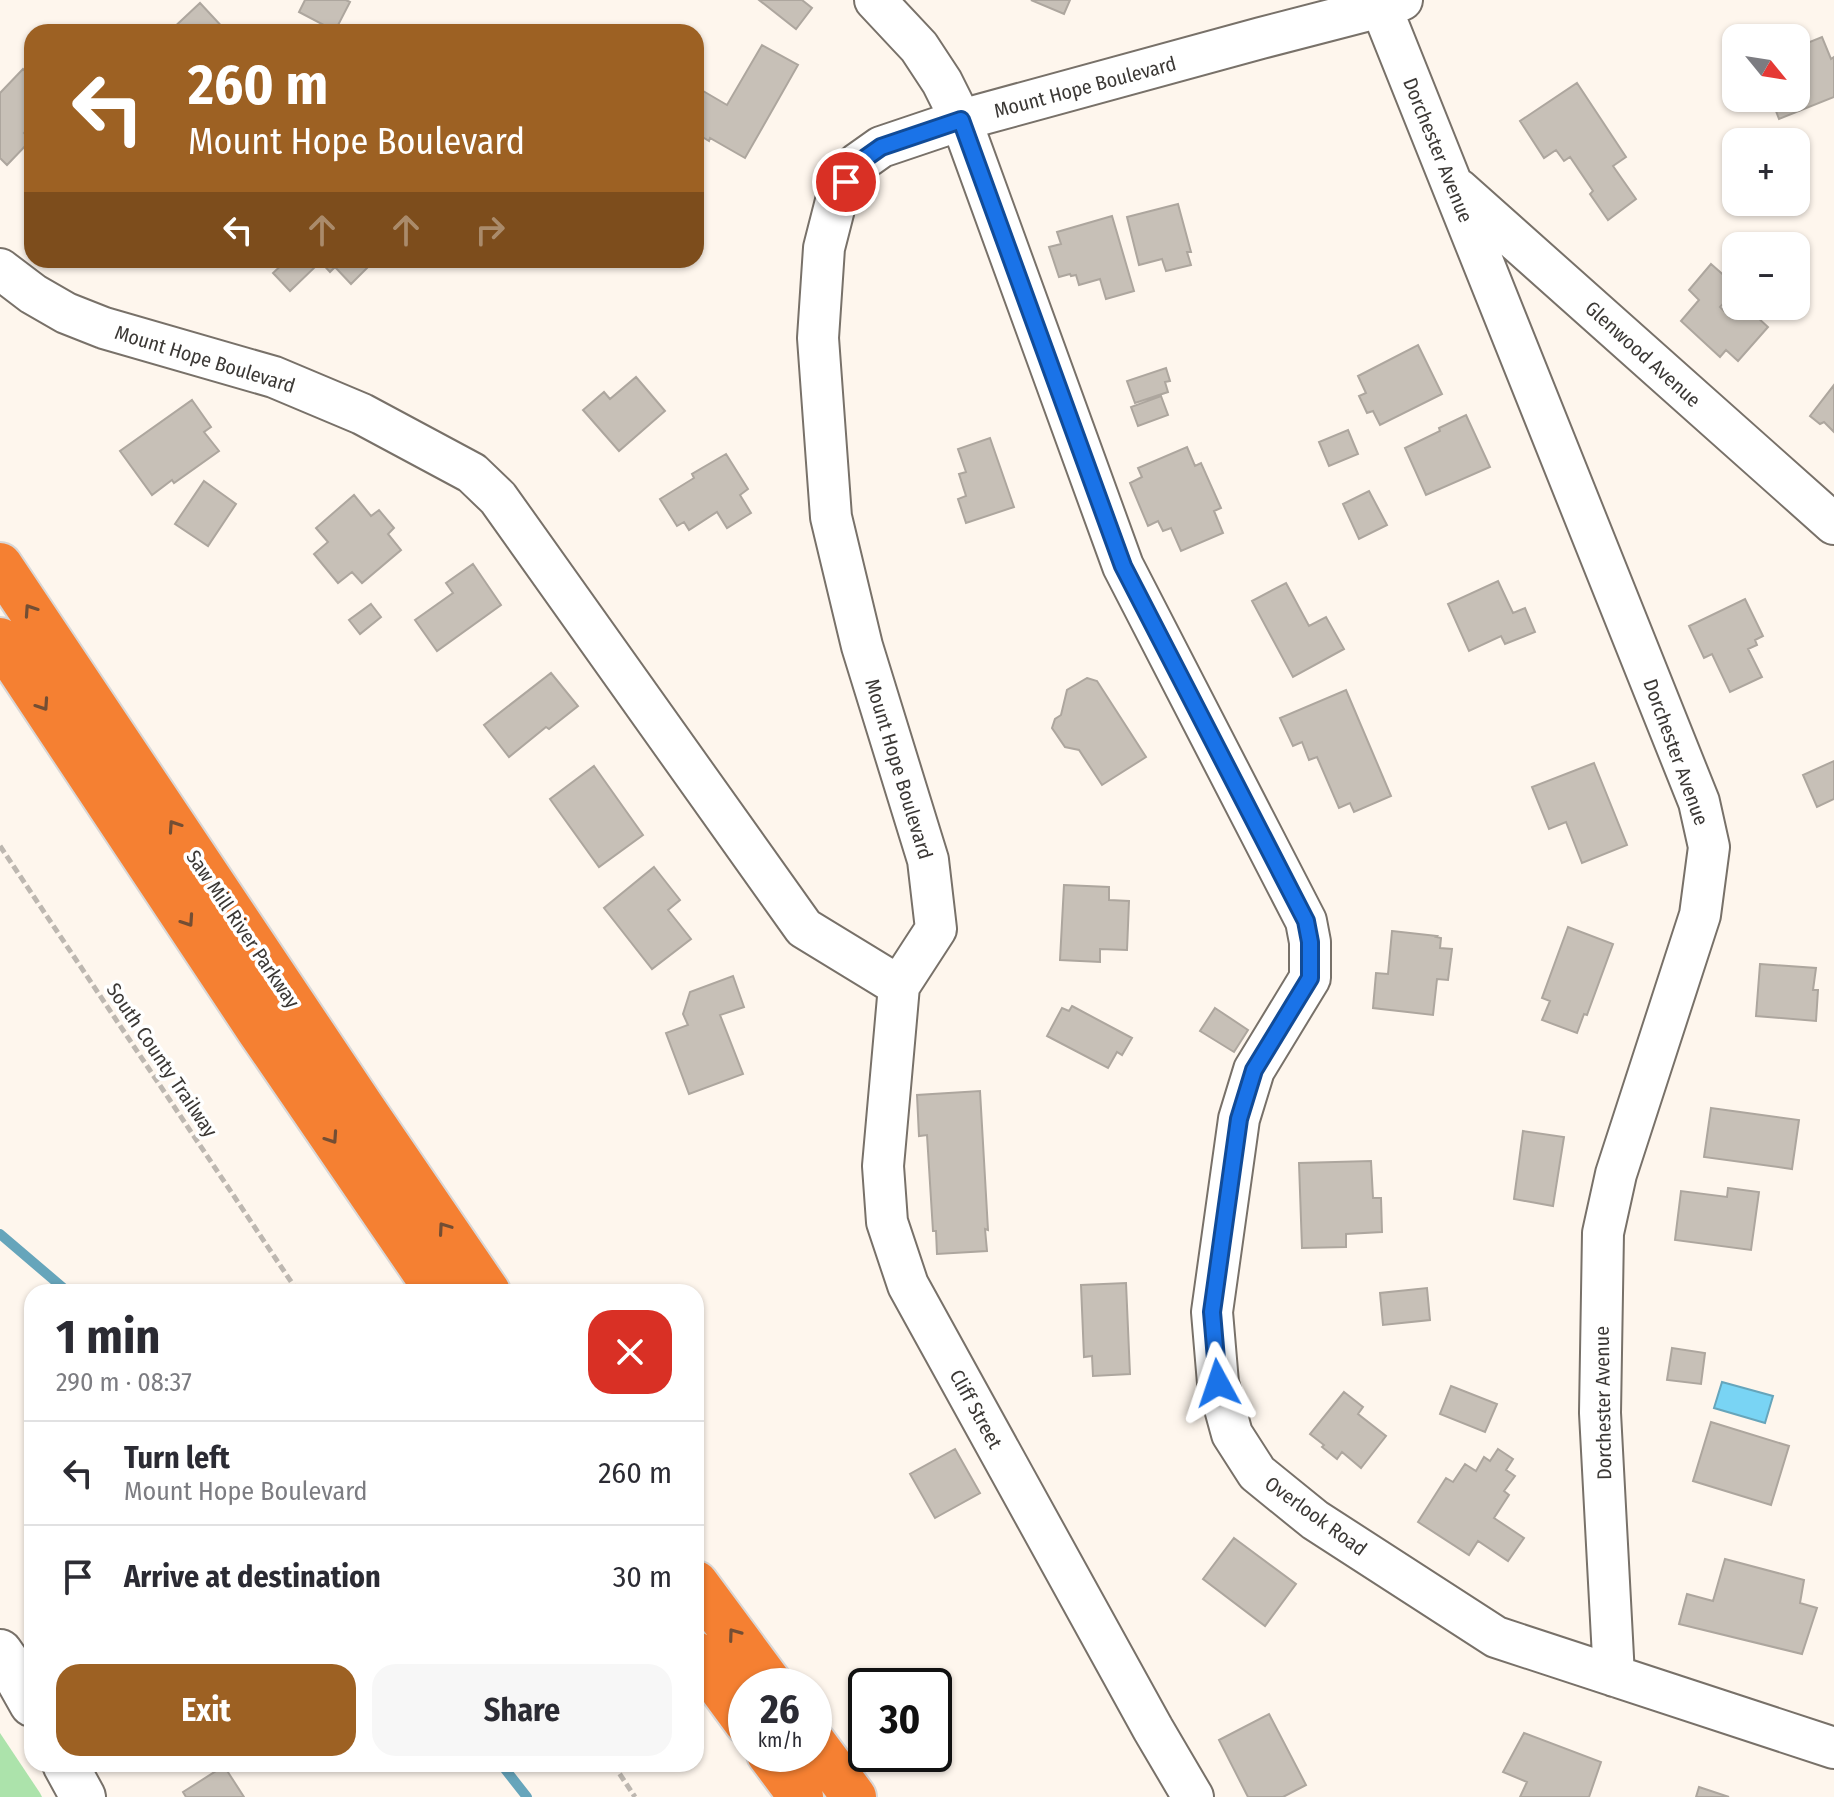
<!DOCTYPE html>
<html lang="en">
<head>
<meta charset="utf-8">
<style>
  body { margin:0; font-family:"Fira Sans Condensed",sans-serif; background:#f7f7f7; color:#2b2b33; height:100vh; display:flex; flex-direction:column; font-size:30px; white-space:nowrap }
  * { box-sizing:border-box; margin:0 }
  p { font-size:26px; color:#7c7c81 }
  .icon { flex:none; width:44px; height:44px; fill:none; stroke:currentColor; stroke-width:2; stroke-linecap:round; stroke-linejoin:round }
  .map { position:relative; flex:1; overflow:hidden }
  .sheet { position:absolute; left:24px; top:1284px; width:680px; height:488px; display:flex; flex-direction:column; background:#fff; border-radius:24px; box-shadow:0 2px 6px #0004 }
  .sheet>* { flex:none }
  .hud { position:absolute; left:24px; top:24px; width:680px; height:244px; border-radius:24px; box-shadow:0 2px 6px #0004; background:#9d6123; color:#fff; overflow:hidden }
  .needle { width:52px; rotate:120deg }
  .fabs { position:absolute; left:1722px; top:24px; display:grid; gap:16px }
  .fabs a { display:grid; place-items:center; width:88px; height:88px; border-radius:16px; background:#fff; box-shadow:0 2px 6px #0004; font-size:40px }
  .speed { position:absolute; left:728px; top:1668px; display:flex; gap:16px; font-size:40px; font-weight:700; text-align:center }
  .speed>* { display:grid; place-content:center; width:104px; height:104px; border-radius:50%; background:#fff; box-shadow:0 2px 6px #0004; line-height:1 }
  .speed small { font-size:20px; font-weight:400 }
  .speed .limit { border:4px solid #111; border-radius:12px; background:#fff; color:#111 }
  .pin { position:absolute; display:grid; place-items:center; width:68px; height:68px; color:#fff; margin:-34px; border:4px solid #fff; border-radius:50%; box-shadow:0 2px 8px #0007 }
  .me { position:absolute; width:88px; margin:-44px; rotate:355deg; stroke-linejoin:round; filter:drop-shadow(0 0 6px #0008) }
  .turn { display:flex; align-items:center; gap:28px; height:168px; padding:0 32px; font-size:36px }
  .turn .icon { width:104px; height:104px; stroke-width:2.5 }
  .turn b { display:block; font-size:56px; line-height:68px }
  .lanes { display:flex; align-items:center; height:76px; padding:0 32px; background:#0003; justify-content:center; gap:40px; direction:ltr }
  .lanes .off { opacity:.35 }
  .round { display:grid; place-items:center; flex:none; width:84px; height:84px; border-radius:24px; background:#f7f7f7 }
  .headline { display:flex; align-items:center; justify-content:space-between; height:136px; padding:0 32px }
  h1 { font-size:48px; font-weight:700; line-height:60px }
  .button { display:flex; gap:16px; margin-top:auto; padding:16px 32px }
  .button a { flex:1; height:92px; border-radius:24px; background:#9d6123; color:#fff; font-size:32px; font-weight:700; line-height:92px; text-align:center }
  .button a+a { background:#f7f7f7; color:#2b2b33 }
  ul { padding:0; list-style:none }
  li { display:flex; align-items:center; gap:24px; height:104px; padding:0 32px; border-top:2px solid #e1e1e2 }
  li div { flex:1 }
  li b { display:block; font-size:30px }
  li em { font-style:normal }
  .map>svg:first-child { display:block }
</style>
</head>
<body>
<div class="map">
<svg width="1834" height="1797" viewBox="0 0 1834 1797">
  <rect width="100%" height="100%" fill="#fef6ed"/>
  <!-- green -->
  <path fill="#ace3ab" d="M0,1733L40,1793L42,1797H0Z"/>
  <!-- water -->
  <path fill="#79d4f4" stroke="#66a5bb" stroke-width="2" d="M1722,1382L1773,1396L1765,1423L1714,1408Z"/>
  <g fill="none" stroke-linecap="round" stroke-linejoin="round">
    <!-- stream -->
    <path stroke="#66a5bb" stroke-width="10" d="M0,1234L68,1292
      M501,1764L527,1797"/>
  </g>
  <!-- building -->
  <path fill="#c7c0b7" stroke="#ada69e" stroke-width="2" d="M305,0H346L350,2L335,31L299,12Z
    M759,0H802L812,8L796,29Z
    M1031,0H1070L1064,14Z
    M200,3L227,32H169Z
    M1797,36L1800,46L1822,37L1831,59L1834,57V97L1779,119L1771,98H1796V38H1793Z
    M762,45L798,65L745,158L710,138L709,141L696,133V91L698,88L727,105Z
    M23,69L32,78V125L24,133L31,140L7,165L0,158V93Z
    M1577,83L1626,157L1613,166L1636,199L1608,220L1590,194L1593,191L1570,157L1564,161L1556,150L1544,158L1520,121Z
    M1178,204L1191,252H1187L1191,265L1166,271L1162,259L1139,265L1127,217Z
    M1112,216L1134,291L1106,299L1100,279L1079,285L1076,275L1071,276L1070,274L1059,277L1049,247L1061,244L1057,232Z
    M287,260H309L315,267L290,291L273,273Z
    M319,260H375L351,284L335,267L330,272Z
    M1711,264L1736,286V289L1720,307L1730,317L1740,306H1745L1768,327L1738,361L1726,350L1720,357L1681,321L1699,300L1689,290Z
    M1418,345L1442,394L1380,425L1373,411L1367,413L1359,396L1366,393L1358,376Z
    M1166,368L1170,381L1165,382L1168,392L1135,403L1127,381Z
    M636,377L665,411L619,451L583,410L604,392L610,399Z
    M1834,385V432L1824,422L1820,424L1810,416Z
    M1161,396L1168,415L1138,426L1131,407Z
    M192,400L211,427L204,432L219,451L174,483L172,480L152,495L120,451Z
    M1466,415L1490,467L1426,495L1405,448L1440,431L1439,428Z
    M1348,430L1358,454L1329,466L1319,442Z
    M990,438L1014,507L966,523L958,499L966,496L959,474L966,472L958,449Z
    M1187,447L1195,466L1201,463L1221,508L1214,511L1223,533L1181,551L1171,528L1163,531L1158,521L1148,526L1130,483L1142,477L1138,468Z
    M726,454L748,489L740,495L751,513L727,528L717,512L689,530L684,522L677,526L660,499L694,478L692,474Z
    M204,481L236,504L208,546L175,524Z
    M1369,491L1387,525L1359,539L1343,504Z
    M354,495L371,516L379,510L394,528L388,534L401,550L362,583L352,572L338,583L314,554L328,542L316,528Z
    M473,564L501,605L437,651L415,620L453,593L446,583Z
    M1498,581L1513,613L1525,608L1535,632L1505,644L1501,636L1469,651L1448,604Z
    M1286,583L1309,626L1326,617L1344,649L1293,677L1252,601Z
    M1745,599L1763,636L1755,640L1757,645L1748,649L1762,677L1730,692L1712,654L1704,658L1689,626Z
    M371,604L381,617L360,634L349,620Z
    M551,673L578,706L549,729L546,727L509,757L484,725Z
    M1087,678L1097,681L1146,757L1102,785L1079,750L1065,747L1052,728L1055,719L1061,715L1067,690Z
    M1346,690L1391,796L1354,812L1350,803L1339,808L1317,757L1309,760L1302,742L1293,746L1280,718Z
    M1834,761V799L1817,807L1803,775Z
    M1594,763L1627,845L1582,863L1566,822L1549,829L1532,787Z
    M594,766L643,835L599,867L550,799Z
    M654,867L680,900L668,910L691,939L652,969L604,908Z
    M1064,885L1109,887V900L1129,901L1127,950L1100,949V962L1060,960Z
    M1568,927L1613,944L1587,1015L1584,1014L1577,1033L1542,1020L1550,1001L1542,998Z
    M1392,931L1437,936L1436,937L1441,938L1440,948L1452,949L1448,980L1437,979L1433,1015L1373,1008L1376,973L1388,974Z
    M1760,964L1816,968L1813,990H1818L1816,1021L1756,1016Z
    M733,976L744,1007L720,1015L743,1074L689,1094L666,1033L688,1025L683,1014L690,992Z
    M1072,1006L1132,1038L1122,1055L1117,1052L1108,1068L1047,1036L1062,1008L1069,1011Z
    M1215,1008L1248,1030L1234,1052L1200,1031Z
    M980,1091L988,1230L985,1229L987,1251L937,1254L936,1231H933L927,1135L919,1136L917,1095Z
    M1711,1108L1799,1120L1792,1169L1704,1157Z
    M1523,1131L1564,1137L1553,1206L1514,1199Z
    M1371,1161L1373,1198H1381L1382,1232L1346,1234V1247L1302,1248L1299,1163Z
    M1728,1188L1759,1192L1751,1250L1675,1240L1681,1191L1727,1197Z
    M1126,1283L1130,1374L1093,1376L1092,1356L1084,1357L1081,1285Z
    M1427,1288L1430,1320L1383,1325L1380,1293Z
    M1672,1348L1705,1353L1701,1384L1667,1380Z
    M1451,1386L1497,1404L1485,1432L1440,1414Z
    M1344,1392L1363,1407L1358,1414L1386,1436L1361,1468L1342,1452L1337,1459L1322,1447L1324,1445L1310,1434Z
    M1711,1422L1789,1446L1771,1505L1693,1481Z
    M955,1449L980,1493L935,1518L910,1474Z
    M1498,1449L1513,1459L1506,1470L1515,1476L1504,1491L1509,1495L1494,1518L1524,1538L1508,1561L1478,1541L1469,1555L1418,1522L1446,1478L1453,1482L1465,1464L1476,1471L1484,1457L1490,1461Z
    M1234,1538L1296,1584L1265,1626L1203,1579Z
    M1725,1559L1804,1580L1800,1603L1817,1608L1802,1654L1679,1624L1687,1594L1713,1601Z
    M1269,1714L1306,1785L1283,1797H1248L1219,1740Z
    M1524,1733L1601,1762L1589,1797H1520L1527,1782L1503,1772Z
    M224,1766L244,1797H186L183,1792Z
    M1699,1787L1729,1797H1696Z"/>
  <g fill="none" stroke-linecap="round" stroke-linejoin="round">
    <!-- street casing -->
    <g stroke="#787169" stroke-width="44">
      <path id="street" d="M875,0L919,47L942,82L961,120L1123,566L1306,921L1310,942V978L1254,1070L1239,1119L1212,1312L1218,1383L1232,1434L1257,1473L1315,1520L1496,1637L1834,1748
        M1381,7L1699,802L1709,847L1700,915L1616,1174L1603,1233L1600,1413L1614,1676
        M1458,189L1834,524
        M0,269L33,294L66,313L104,328L274,377L362,414L472,473L498,498L804,928L899,986L936,929L928,860L862,646L831,517L818,338L824,248L836,201L857,164L881,147L961,120L1261,38L1381,7L1402,0
        M899,986L883,1166L887,1222L908,1285L1153,1729L1193,1797"/>
    </g>
    <!-- secondary casing -->
    <g stroke="#787169" stroke-width="48">
      <path id="secondary" d="M0,1652L14,1672L32,1704
        M65,1764L83,1797"/>
    </g>
    <!-- highway casing -->
    <g stroke="#d8d7d7" stroke-width="48">
      <path id="highway" d="M0,565L362,1107L488,1292
        M0,640L258,1029L438,1292
        M696,1583L772,1686
        M696,1654L746,1722
        M814,1743L854,1797
        M769,1754L801,1797"/>
    </g>
    <!-- path -->
    <path stroke="#bdb7b0" stroke-width="5" stroke-dasharray="8 4" stroke-linecap="butt" d="M0,846L298,1292
      M613,1764L635,1797"/>
    <!-- street -->
    <use href="#street" stroke="#fff" stroke-width="40"/>
    <!-- secondary -->
    <use href="#secondary" stroke="#fff" stroke-width="44"/>
    <!-- highway -->
    <use href="#highway" stroke="#f58032" stroke-width="44"/>
  </g>
  <!-- one-way arrows -->
  <defs><path id="oneway-chevron" d="M-2-3.5L2.5 0L-2 3.5" fill="none" stroke-width="1.6" stroke-linecap="round" stroke-linejoin="round" transform="scale(2)"/></defs>
  <g stroke="#734e34">
    <use href="#oneway-chevron" transform="translate(30 610) rotate(-124)"/>
    <use href="#oneway-chevron" transform="translate(43 705) rotate(56)"/>
    <use href="#oneway-chevron" transform="translate(174 826) rotate(-124)"/>
    <use href="#oneway-chevron" transform="translate(188 921) rotate(56)"/>
    <use href="#oneway-chevron" transform="translate(332 1138) rotate(56)"/>
    <use href="#oneway-chevron" transform="translate(444 1228) rotate(-125)"/>
    <use href="#oneway-chevron" transform="translate(734 1634) rotate(-126)"/>
  </g>
  <g fill="none" stroke-linecap="round" stroke-linejoin="round">
    <!-- route casing -->
    <g stroke="#114b97" stroke-width="20">
      <path id="route" d="M846,182L857,164L881,147L961,120L1123,566L1306,921L1310,942V978L1254,1070L1239,1119L1212,1312L1218,1383"/>
    </g>
    <!-- route -->
    <use href="#route" stroke="#1a73e8" stroke-width="14"/>
  </g>
  <g text-anchor="middle" stroke-width="7" stroke-linejoin="round" paint-order="stroke">
    <!-- street labels -->
    <g font-size="20" fill="#3b3835" stroke="#fff">
      <text transform="translate(1085 87) rotate(-15)" y="7">Mount Hope Boulevard</text>
      <text transform="translate(1438 150) rotate(68)" y="7">Dorchester Avenue</text>
      <text transform="translate(1643 354) rotate(42)" y="7">Glenwood Avenue</text>
      <text transform="translate(205 359) rotate(17)" y="7">Mount Hope Boulevard</text>
      <text transform="translate(1676 752) rotate(70)" y="7">Dorchester Avenue</text>
      <text transform="translate(899 769) rotate(73)" y="7">Mount Hope Boulevard</text>
      <text transform="translate(243 929) rotate(56)" y="7">Saw Mill River Parkway</text>
      <text transform="translate(162 1060) rotate(56)" y="7">South County Trailway</text>
      <text transform="translate(1603 1403) rotate(-91)" y="7">Dorchester Avenue</text>
      <text transform="translate(976 1409) rotate(61)" y="7">Cliff Street</text>
      <text transform="translate(1316 1516) rotate(36)" y="7">Overlook Road</text>
    </g>
  </g>
</svg>
<div class="fabs">
<a><svg class="needle" viewBox="-14 -14 28 28"><path d="M0-13l5 13h-10z" fill="#e53935"/><path d="M0 13l5-13h-10z" fill="#7c7c81"/></svg></a>
<a>+</a>
<a>−</a>
</div>
<div class="speed"><div>26<small>km/h</small></div><div class="limit">30</div></div>
<div class="pin" style="left:846px;top:182px;background:#d93025"><svg class="icon" aria-label="arrive" viewBox="0 0 24 24"><path d="M6 21V4h12l-3 4 3 4H6"/></svg></div>
<svg class="me" style="left:1218px;top:1383px" viewBox="-20 -20 40 40"><path d="M0-17L14 15 0 8-14 15z" fill="#1a73e8" stroke="#fff" stroke-width="4"/></svg>
<div class="hud">
<div class="turn"><svg class="icon" aria-label="left" viewBox="0 0 24 24"><path d="M17 20v-9H6M10 6l-5 5 5 5"/></svg><div><b>260 m</b>Mount Hope Boulevard</div></div>
<div class="lanes"><svg class="icon" aria-label="left" viewBox="0 0 24 24"><path d="M17 20v-9H6M10 6l-5 5 5 5"/></svg><svg class="icon off" aria-label="ahead" viewBox="0 0 24 24"><path d="M12 20V5M6 11l6-6 6 6"/></svg><svg class="icon off" aria-label="ahead" viewBox="0 0 24 24"><path d="M12 20V5M6 11l6-6 6 6"/></svg><svg class="icon off" aria-label="right" viewBox="0 0 24 24"><path d="M7 20v-9h11M14 6l5 5-5 5"/></svg></div>
</div>
<section class="sheet">
<div class="headline"><div><h1>1 min</h1><p>290 m · 08:37</p></div><a class="round" style="background:#d93025;color:#fff"><svg class="icon" aria-label="close" viewBox="0 0 24 24"><path d="M6 6l12 12M18 6L6 18"/></svg></a></div>
<ul>
<li><svg class="icon" aria-label="left" viewBox="0 0 24 24"><path d="M17 20v-9H6M10 6l-5 5 5 5"/></svg><div><b>Turn left</b><p>Mount Hope Boulevard</p></div><em>260 m</em></li>
<li><svg class="icon" aria-label="arrive" viewBox="0 0 24 24"><path d="M6 21V4h12l-3 4 3 4H6"/></svg><div><b>Arrive at destination</b></div><em>30 m</em></li>
</ul>
<div class="button"><a>Exit</a><a>Share</a></div>
</section>
</div>
</body>
</html>
